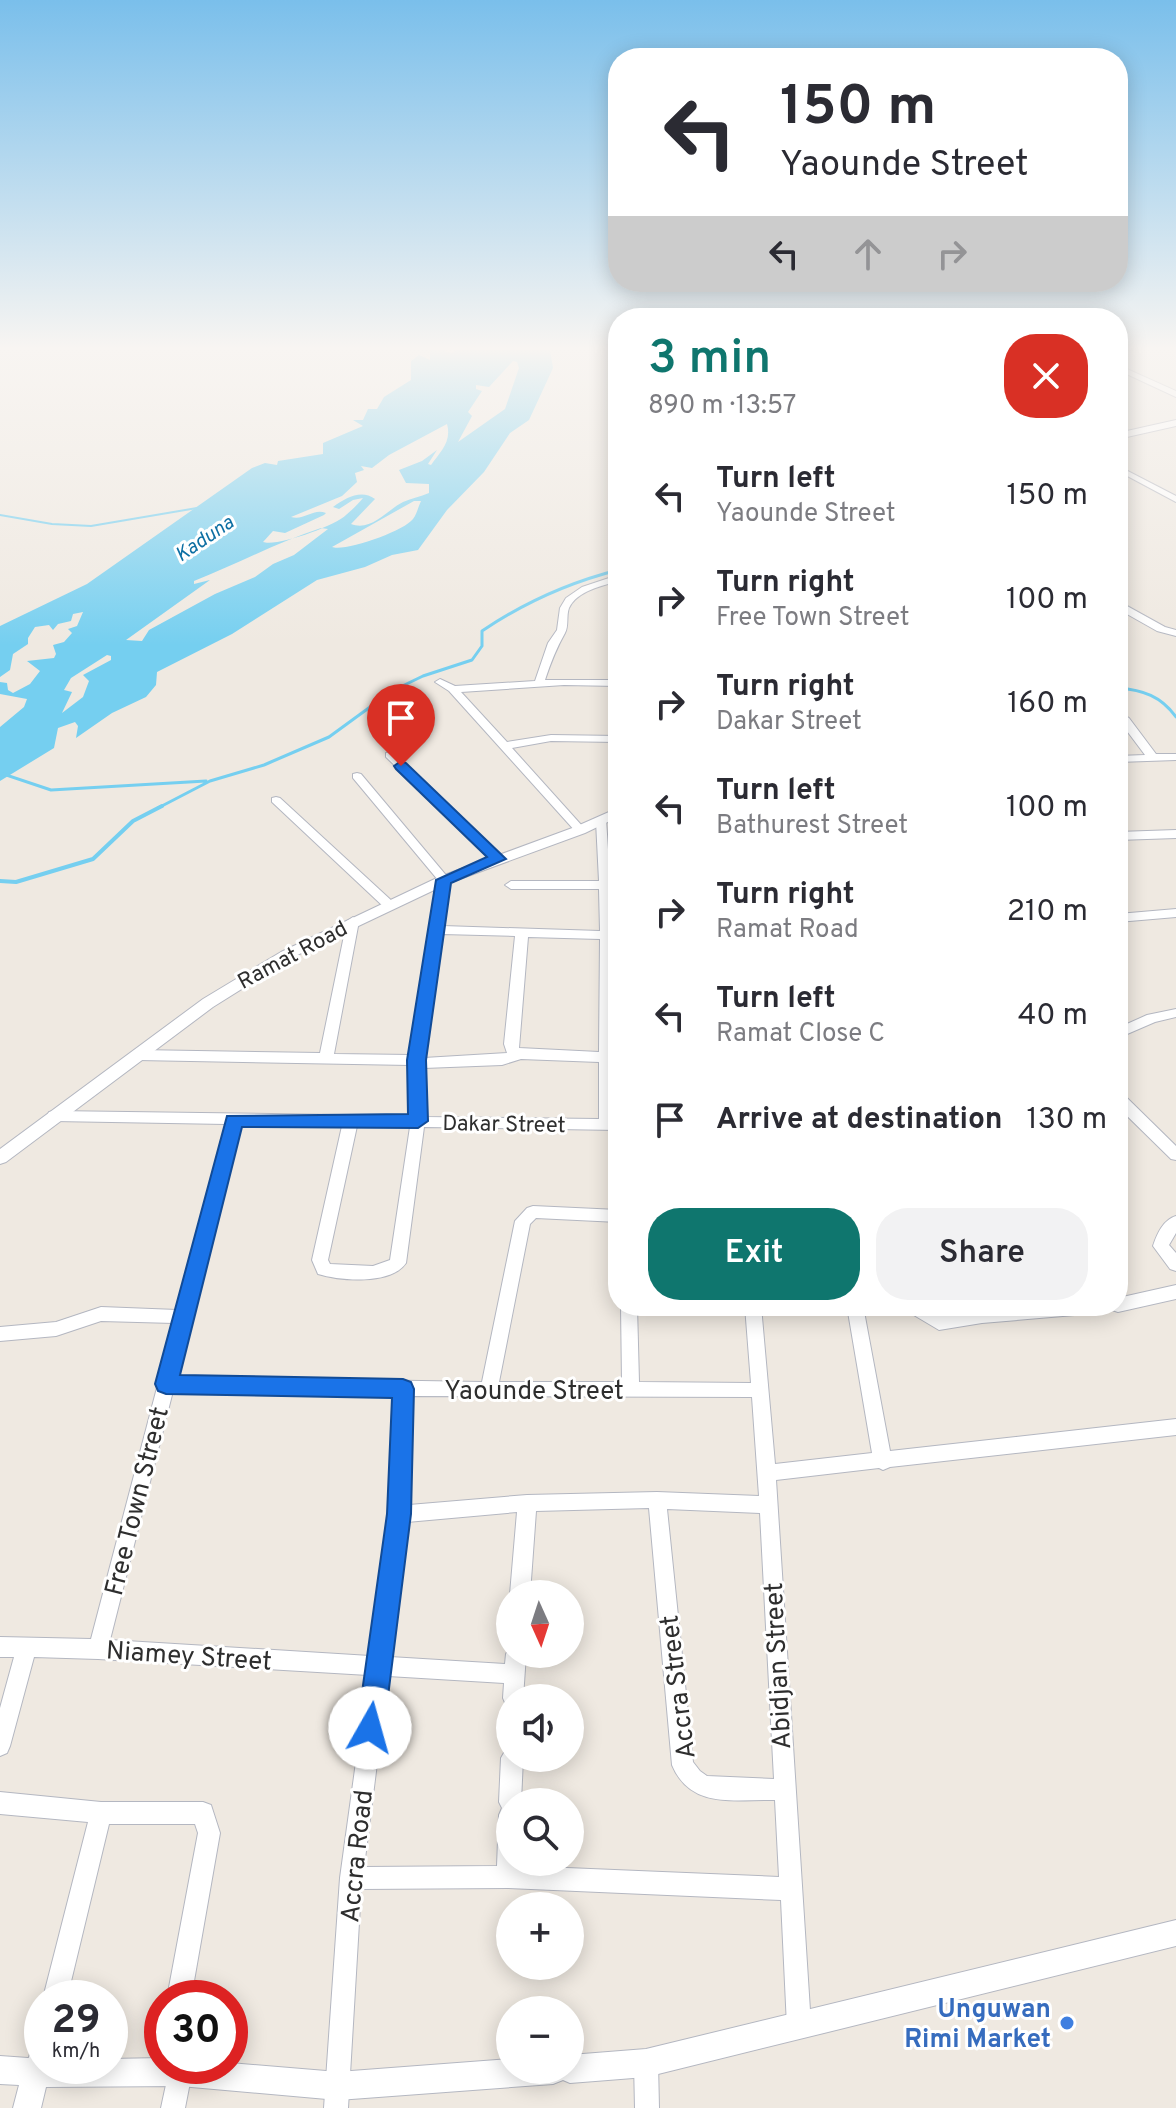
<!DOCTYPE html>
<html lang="en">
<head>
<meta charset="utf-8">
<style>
  body { margin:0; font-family:Overpass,sans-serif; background:#f2f2f3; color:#2b2b33; height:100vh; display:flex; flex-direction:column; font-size:30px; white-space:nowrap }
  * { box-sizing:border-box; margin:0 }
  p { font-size:26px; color:#7c7c81 }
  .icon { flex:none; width:44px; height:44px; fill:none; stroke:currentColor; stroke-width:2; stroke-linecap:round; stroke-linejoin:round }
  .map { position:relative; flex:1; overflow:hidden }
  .panel { position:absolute; left:608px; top:308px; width:520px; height:1008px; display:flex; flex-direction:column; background:#fff; border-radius:32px; box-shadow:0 4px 20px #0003 }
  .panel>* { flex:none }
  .top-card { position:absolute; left:608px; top:48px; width:520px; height:244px; border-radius:32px; box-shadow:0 4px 20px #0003; background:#fff; color:#2b2b33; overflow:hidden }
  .needle { width:52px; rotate:177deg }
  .fabs { position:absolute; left:496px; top:1580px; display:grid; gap:16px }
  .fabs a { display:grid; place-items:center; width:88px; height:88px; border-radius:50%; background:#fff; box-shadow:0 4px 20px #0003; font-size:40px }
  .speed { position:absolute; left:24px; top:1980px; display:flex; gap:16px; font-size:40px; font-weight:700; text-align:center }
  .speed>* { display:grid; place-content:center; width:104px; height:104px; border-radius:50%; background:#fff; box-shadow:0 4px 20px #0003; line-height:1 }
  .speed small { font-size:20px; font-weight:400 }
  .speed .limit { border:12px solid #d22; background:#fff; color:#111 }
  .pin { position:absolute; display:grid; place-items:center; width:68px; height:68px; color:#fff; margin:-82px -34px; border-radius:50% 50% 50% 0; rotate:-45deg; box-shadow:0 0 8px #0007 }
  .pin .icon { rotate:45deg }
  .me { position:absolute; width:88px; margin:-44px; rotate:7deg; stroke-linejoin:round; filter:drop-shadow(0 0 6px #0008) }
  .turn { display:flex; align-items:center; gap:28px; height:168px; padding:0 40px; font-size:36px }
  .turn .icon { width:104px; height:104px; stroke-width:2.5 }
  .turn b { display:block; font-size:56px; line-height:68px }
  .lanes { display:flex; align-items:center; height:76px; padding:0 40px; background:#0003; justify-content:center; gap:40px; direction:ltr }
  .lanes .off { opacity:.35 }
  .round { display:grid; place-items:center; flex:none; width:84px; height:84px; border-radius:32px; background:#f2f2f3 }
  .headline { display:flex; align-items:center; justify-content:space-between; height:136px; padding:0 40px }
  h1 { font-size:48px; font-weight:600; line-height:60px; color:#0f766e }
  .primary-button { display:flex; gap:16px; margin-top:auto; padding:16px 40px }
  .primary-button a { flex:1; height:92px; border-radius:32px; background:#0f766e; color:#fff; font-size:32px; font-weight:600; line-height:92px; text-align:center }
  .primary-button a+a { background:#f2f2f3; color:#2b2b33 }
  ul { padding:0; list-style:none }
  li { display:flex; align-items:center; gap:24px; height:104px; padding:0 40px }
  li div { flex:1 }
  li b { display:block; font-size:30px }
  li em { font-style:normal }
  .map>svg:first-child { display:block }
</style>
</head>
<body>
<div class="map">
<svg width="1176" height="2108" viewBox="0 0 1176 2108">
  <rect width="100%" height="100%" fill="#efe9e1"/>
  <!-- water -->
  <path fill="#75cff0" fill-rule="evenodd" d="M430,350H447L446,352L453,353L456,350H550L553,368L529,420L510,433L484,472L447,510L418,550L392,555L365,567L317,580L232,634L157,672L156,685L146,697L112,713L76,738L78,726L75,722L58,728L54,748L0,781V727L24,707L27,699L0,694V682L7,683L8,690L13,693L30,684L40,671L27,661L54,658L56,654L53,645L64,642L72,633L68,629L77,626L83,612L73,614L71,621L58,624L53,630L49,625L35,627L28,638V644L13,654L10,670L0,677V626L87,584L252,468L265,463L277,465L278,461L323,454V443L363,426L353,420H363L368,409H377L384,397L411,380V361L419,355L430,360ZM513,361L517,362L519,368L505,409L458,442L472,416L468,412L482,391L476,389V385L489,387ZM447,424C452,442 440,452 431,465L428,464L437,450L422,461L399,470L406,483L429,484V493C420,497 412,498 403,502C387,510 371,532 351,524L375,499C361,489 346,498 333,507L339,509L353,500L363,498C359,503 351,511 346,515C335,526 277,547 263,542L273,531L285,533L324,515L326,513C313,508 304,521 291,517L342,496L357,482L355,473L364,470L361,466L372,468L389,455ZM414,501H421C418,507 417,514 413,519C404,531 345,552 332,547ZM321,528L328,529L294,555L273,564L255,577L215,594L149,630L142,641L126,640L210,580L194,584V581C237,564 278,542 321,528ZM107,655L111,656V660L83,675L89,681L83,697L62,713L72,692L64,690L71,678Z"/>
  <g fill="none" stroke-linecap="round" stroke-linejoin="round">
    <!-- stream-far2 -->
    <path stroke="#75cff0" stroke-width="2" d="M0,515L52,524L91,526L197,508"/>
    <!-- stream-far1 -->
    <path stroke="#75cff0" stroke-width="3" d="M1118,688C1143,690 1161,696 1176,717
      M0,773L51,790L206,781
      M158,808L210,781L264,765L329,737L392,691L423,676L472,660L482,646V631C525,602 567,583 618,570"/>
    <!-- stream -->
    <path stroke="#75cff0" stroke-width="4" d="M0,881L16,882L93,859L133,821L162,806"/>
    <!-- minor casing -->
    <g stroke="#b4b7c1" stroke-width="2">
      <path id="minor" d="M1118,466L1176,496V502L1118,471Z
        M618,575V581C602,586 577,591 569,608C566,616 569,626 565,633C556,649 551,662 545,680H618V686L564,685L461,692L507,742L551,735L618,736V742L551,741L512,748L584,828L586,830L580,834L576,832L449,691L435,682L440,679L455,686L535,681L548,643L557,630L560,608L566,598L582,587Z
        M1118,711L1129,718L1156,754H1176V760L1118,762V756L1145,755L1118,719Z
        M390,752L394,753L502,856L504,859L502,862H494L386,757V753Z
        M357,773L361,774L450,880L443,926L600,931L599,889H511L505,885L511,881H599L596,821L602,817L606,819L612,910L613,1120H618V1130L424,1127L406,1263C391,1285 341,1281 318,1274L312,1260L342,1126L241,1124L177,1377L482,1382L515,1221L527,1208L533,1206L618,1210V1222L536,1218L530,1224L499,1382H622L621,1306H637L639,1382L751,1383L745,1306H761L775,1464L872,1453L847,1306H863L890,1451L1176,1419V1435L890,1467L883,1470L879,1468L776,1480L811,2026L807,2034L799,2038L791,2034L787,2026L781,1900L508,1888L361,1889L348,2108H324L340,1878L368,1675L98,1659L34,1657L10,1746L7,1753L0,1756V1708L14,1657H0V1637L91,1639L174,1323L101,1321L56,1336L0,1341V1327L56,1322L101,1307L177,1310L226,1124L54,1121L49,1120L47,1116L49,1112L54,1111L411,1116L410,1065L138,1060L131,1055L138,1050L320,1053L347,921L353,917L359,921L334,1054L411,1055L430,933L428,930L431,927L438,880L353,778V774ZM442,934L515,936L504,1044L507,1053L424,1058ZM528,937L600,939L599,1052L519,1048ZM521,1059L599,1062V1119L425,1117L424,1068L502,1065ZM357,1126L410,1127L390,1260L373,1266L330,1264L328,1260ZM173,1391L394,1396L390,1514L370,1656L110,1640ZM411,1396L752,1397L759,1496L657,1492L527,1495L409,1505ZM649,1508L672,1765C691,1810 735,1799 775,1800L779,1877L519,1866L520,1862H510V1802H521L523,1758H510V1748L505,1751L501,1758L499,1802L502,1808L499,1815L497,1866L364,1867L388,1676L504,1683L503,1698L506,1705L510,1707V1698H523L526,1654H510V1647L506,1654L505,1664L390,1657L407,1522L517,1512L510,1594H530L536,1511ZM667,1509L760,1513L774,1779L707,1776L700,1771L693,1762Z
        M276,797L280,798L393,902L395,905L393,908H385L272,802V798Z
        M1176,830V838L1118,840V832Z
        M1176,909V917L1118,922V914Z
        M1176,1009V1017L1155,1022L1118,1038V1028L1147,1015Z
        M1118,1093L1123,1094L1176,1146V1160L1171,1159L1118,1107Z
        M1176,1216V1233L1169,1245L1176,1253V1271L1170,1269L1153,1246C1157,1234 1163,1220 1176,1216Z
        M1176,1285V1299L1118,1312L1112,1310L1110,1306H1118V1298Z
        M905,1306H926L941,1316L1020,1306H1106L1104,1311L1098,1313L982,1323L939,1330L907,1311Z
        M0,1792L101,1802H203L211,1805L220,1833L191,1998H167L198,1833L195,1824H109L67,1998H43L88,1822L0,1814Z
        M42,2037V2066H50L45,2082L36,2085L27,2082L24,2073L34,2041Z
        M646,2051L655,2054L658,2063L659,2108H635L634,2063L637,2054Z
        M170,2066H190L192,2072L185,2108H161Z"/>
    </g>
    <!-- tertiary casing -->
    <g stroke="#b4b7c1" stroke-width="2">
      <path id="tertiary" d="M1118,365L1176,391V397L1118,370Z
        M1176,420V426L1118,439V433Z
        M1118,601L1165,627L1176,630V636L1157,631L1118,609Z
        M618,808V817L585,833L449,883L291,958L213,1007L6,1162L0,1164V1149L203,999L281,952L439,877L575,827Z
        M1176,1920V1946L646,2077L570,2083L563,2080L553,2084L338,2100L180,2086L46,2087L41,2108H13L19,2085L0,2084V2056L42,2059V2066H110V2059L162,2058V2066H230V2063L338,2072L510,2059V2070H570V2055L646,2049Z"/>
    </g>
    <!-- primary casing -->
    <g stroke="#c9c9c9" stroke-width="2">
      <path id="primary" d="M1118,350H1131L1118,354Z"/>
    </g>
    <!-- minor -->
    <use href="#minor" fill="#fff" fill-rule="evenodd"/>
    <!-- tertiary -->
    <use href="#tertiary" fill="#fff" fill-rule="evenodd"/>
    <!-- primary -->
    <use href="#primary" fill="#f2d163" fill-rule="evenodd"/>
  </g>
  <!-- sky -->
  <linearGradient id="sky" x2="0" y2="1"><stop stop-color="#7abfeb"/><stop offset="0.54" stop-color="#f8f5f2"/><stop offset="1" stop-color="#f8f5f2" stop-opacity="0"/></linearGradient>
  <rect width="1176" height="645" fill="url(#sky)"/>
  <!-- route -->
  <path fill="#1a73e8" stroke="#114b97" stroke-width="2" d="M401,761L406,763L506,859L451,883L426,1060L428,1121L418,1128L242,1127L180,1375L403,1379L411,1382L414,1389L411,1514L384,1728L380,1737L370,1741L361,1737L357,1728L387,1514L392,1398L166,1394L158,1391L155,1384L227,1116L408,1114L407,1060L436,880L487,857L396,769L394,766Z"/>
  <!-- markers -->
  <circle fill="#3f7fe0" stroke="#fff" stroke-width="3" cx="1067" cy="2023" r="8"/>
  <g text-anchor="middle" stroke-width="6" stroke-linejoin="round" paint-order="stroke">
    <!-- far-water labels -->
    <g font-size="20" font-style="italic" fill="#0d6fa3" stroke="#fff">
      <text transform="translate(204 538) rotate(-34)" y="7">Kaduna</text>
    </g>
    <!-- street labels -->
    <g font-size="22" fill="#2e2e2e" stroke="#fff">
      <text transform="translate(292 954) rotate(-28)" y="8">Ramat Road</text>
      <text transform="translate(504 1123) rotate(1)" y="8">Dakar Street</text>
    </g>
    <!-- near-street labels -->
    <g font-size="26" fill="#2e2e2e" stroke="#fff">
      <text x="534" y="1399">Yaounde Street</text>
      <text transform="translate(136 1501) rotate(-76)" y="9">Free Town Street</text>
      <text transform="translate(189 1655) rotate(4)" y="9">Niamey Street</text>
      <text transform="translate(777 1666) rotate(-93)" y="9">Abidjan Street</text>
      <text transform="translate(677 1687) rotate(-97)" y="9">Accra Street</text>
      <text transform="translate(356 1856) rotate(-84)" y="9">Accra Road</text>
    </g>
    <!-- near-shop labels -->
    <g font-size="26" font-weight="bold" fill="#366cbe" stroke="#fff" text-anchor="end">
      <text x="1051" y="2017">Unguwan<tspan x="1051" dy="30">Rimi Market</tspan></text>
    </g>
  </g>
</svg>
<div class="fabs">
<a><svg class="needle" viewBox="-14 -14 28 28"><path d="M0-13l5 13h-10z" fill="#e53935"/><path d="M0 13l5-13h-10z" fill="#7c7c81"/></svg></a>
<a><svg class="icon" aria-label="sound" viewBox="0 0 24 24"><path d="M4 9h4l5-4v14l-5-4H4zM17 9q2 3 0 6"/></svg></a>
<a><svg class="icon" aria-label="search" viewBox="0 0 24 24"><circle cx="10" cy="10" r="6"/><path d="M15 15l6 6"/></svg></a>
<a>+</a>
<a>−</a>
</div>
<div class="speed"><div>29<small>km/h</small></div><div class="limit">30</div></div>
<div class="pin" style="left:401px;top:766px;background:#d93025"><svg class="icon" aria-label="arrive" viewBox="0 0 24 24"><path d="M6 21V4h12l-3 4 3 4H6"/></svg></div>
<svg class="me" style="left:370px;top:1728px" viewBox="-20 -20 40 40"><circle r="19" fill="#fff"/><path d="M0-13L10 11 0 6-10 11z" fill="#1a73e8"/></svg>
<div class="top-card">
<div class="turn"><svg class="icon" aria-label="left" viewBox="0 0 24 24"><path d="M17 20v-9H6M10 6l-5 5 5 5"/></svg><div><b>150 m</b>Yaounde Street</div></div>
<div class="lanes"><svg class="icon" aria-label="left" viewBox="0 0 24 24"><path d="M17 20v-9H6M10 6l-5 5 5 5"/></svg><svg class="icon off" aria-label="ahead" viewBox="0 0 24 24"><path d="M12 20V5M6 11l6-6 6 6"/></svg><svg class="icon off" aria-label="right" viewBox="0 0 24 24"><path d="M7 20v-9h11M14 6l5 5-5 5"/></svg></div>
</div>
<section class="panel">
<div class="headline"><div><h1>3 min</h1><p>890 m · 13:57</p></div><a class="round" style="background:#d93025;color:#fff"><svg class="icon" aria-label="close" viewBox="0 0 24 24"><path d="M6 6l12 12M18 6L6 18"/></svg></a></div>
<ul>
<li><svg class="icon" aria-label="left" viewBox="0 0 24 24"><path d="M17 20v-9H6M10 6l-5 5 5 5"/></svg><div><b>Turn left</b><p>Yaounde Street</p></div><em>150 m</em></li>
<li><svg class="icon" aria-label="right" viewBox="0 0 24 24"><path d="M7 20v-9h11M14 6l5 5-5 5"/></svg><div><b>Turn right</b><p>Free Town Street</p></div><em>100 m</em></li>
<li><svg class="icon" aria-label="right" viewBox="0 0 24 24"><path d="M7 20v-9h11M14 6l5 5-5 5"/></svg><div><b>Turn right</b><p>Dakar Street</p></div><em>160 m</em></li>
<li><svg class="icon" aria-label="left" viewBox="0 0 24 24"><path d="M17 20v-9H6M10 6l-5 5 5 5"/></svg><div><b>Turn left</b><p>Bathurest Street</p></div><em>100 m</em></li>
<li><svg class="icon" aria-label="right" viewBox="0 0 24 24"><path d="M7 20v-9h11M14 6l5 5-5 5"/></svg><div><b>Turn right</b><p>Ramat Road</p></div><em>210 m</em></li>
<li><svg class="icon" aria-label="left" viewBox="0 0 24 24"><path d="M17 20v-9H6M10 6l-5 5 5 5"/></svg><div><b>Turn left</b><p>Ramat Close C</p></div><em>40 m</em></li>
<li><svg class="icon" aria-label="arrive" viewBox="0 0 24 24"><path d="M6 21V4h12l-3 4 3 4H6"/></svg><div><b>Arrive at destination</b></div><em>130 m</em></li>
</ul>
<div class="primary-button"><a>Exit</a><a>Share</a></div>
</section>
</div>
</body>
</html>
